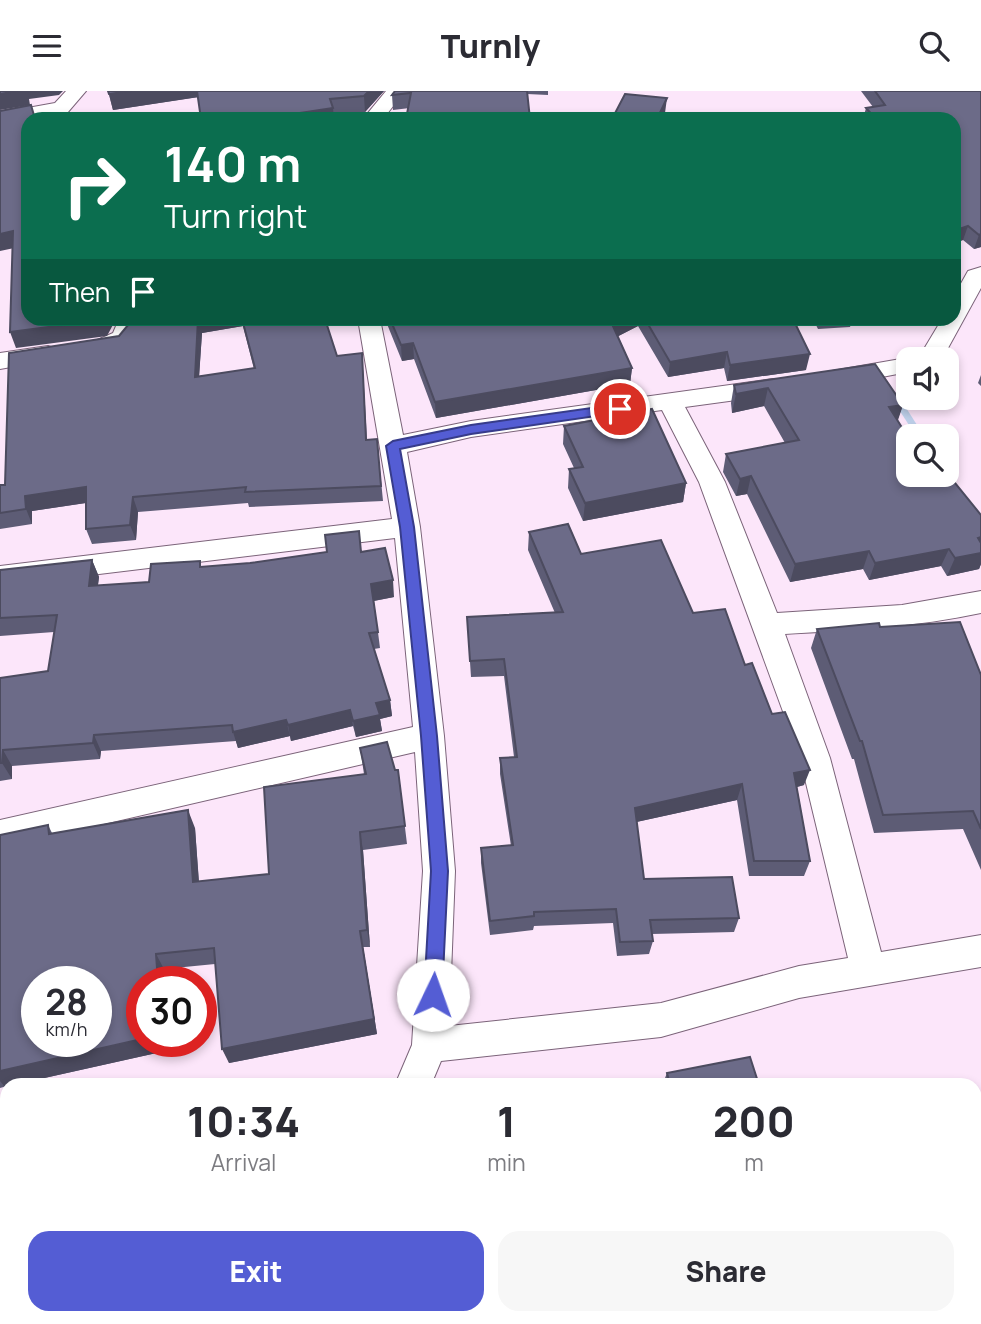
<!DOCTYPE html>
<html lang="en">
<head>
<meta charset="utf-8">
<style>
  body { margin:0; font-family:Manrope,sans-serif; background:#f7f7f7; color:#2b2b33; height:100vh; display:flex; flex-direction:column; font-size:26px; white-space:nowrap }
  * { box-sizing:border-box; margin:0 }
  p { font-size:23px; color:#7c7c81 }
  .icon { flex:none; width:38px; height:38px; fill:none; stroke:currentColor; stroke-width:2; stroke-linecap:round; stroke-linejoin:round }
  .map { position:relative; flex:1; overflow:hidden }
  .details { position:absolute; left:0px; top:987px; width:982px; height:247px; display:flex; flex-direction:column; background:#fff; border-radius:21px 21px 0 0; box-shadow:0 4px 10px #0003 }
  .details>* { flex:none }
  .hud { position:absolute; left:21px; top:21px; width:940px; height:214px; border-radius:21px; box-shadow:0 4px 10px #0003; background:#0b6e4f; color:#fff; overflow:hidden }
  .fabs { position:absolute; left:896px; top:256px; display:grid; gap:14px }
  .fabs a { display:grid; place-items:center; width:63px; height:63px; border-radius:14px; background:#fff; box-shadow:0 4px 10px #0003; font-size:35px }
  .speed { position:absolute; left:21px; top:875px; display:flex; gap:14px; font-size:35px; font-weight:700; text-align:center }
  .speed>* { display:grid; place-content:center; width:91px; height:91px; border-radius:50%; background:#fff; box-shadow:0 4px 10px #0003; line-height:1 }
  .speed small { font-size:18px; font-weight:400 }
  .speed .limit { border:10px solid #d22; background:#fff; color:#111 }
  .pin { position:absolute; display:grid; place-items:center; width:60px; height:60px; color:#fff; margin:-30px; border:4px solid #fff; border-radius:50%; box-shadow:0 2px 7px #0007 }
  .me { position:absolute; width:77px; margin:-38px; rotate:3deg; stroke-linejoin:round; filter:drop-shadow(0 0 5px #0008) }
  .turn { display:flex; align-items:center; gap:24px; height:147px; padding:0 28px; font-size:32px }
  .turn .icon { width:91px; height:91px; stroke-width:2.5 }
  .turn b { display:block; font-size:49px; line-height:60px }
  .then { display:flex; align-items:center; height:66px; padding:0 28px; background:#0003; gap:14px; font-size:26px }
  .eta { display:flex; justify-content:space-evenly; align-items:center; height:119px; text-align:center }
  .eta b { font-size:42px; font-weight:800; line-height:49px }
  .button { display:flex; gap:14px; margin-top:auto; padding:14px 28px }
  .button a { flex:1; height:80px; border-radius:21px; background:#545dd4; color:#fff; font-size:28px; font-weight:800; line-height:80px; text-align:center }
  .button a+a { background:#f7f7f7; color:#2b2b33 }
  header { display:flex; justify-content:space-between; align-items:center; height:91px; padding:0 28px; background:#fff; font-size:32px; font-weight:800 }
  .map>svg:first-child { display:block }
</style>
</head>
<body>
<header><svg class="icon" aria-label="menu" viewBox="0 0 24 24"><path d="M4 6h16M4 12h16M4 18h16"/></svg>Turnly<svg class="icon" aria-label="search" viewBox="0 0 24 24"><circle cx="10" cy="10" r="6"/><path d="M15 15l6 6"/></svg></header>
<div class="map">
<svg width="981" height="1233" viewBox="0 0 981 1233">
  <rect width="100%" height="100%" fill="#fce6fa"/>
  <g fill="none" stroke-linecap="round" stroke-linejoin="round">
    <!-- stream -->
    <path fill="#bfd1eb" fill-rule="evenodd" d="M900,311L903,312L924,345H916L896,314Z"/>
    <!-- street casing -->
    <g stroke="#7b6379" stroke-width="2">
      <path id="street" d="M66,0H86L68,21L0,34V22L55,12Z
        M386,0H405L383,28H363Z
        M981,176V197L942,268H908V281L840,294L832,292L828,286L832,280L912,266L924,258L942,228H954V205L968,180Z
        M119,228H141C140,251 115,267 93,261L89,256L93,251L113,242Z
        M358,228H380L403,344L471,330L773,288L782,290L785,296L782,302L773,304L685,316L725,391L777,522L902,514L981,500V522C916,536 851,539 785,543L830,667L881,861L981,844V876L799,907L661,946L441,970L431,994H395L412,954L423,780L415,661L0,757V729L413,636L395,447L0,495V475L392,428ZM662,319L699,391L800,667L848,867L799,875L661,912L449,935L455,780L444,645L420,436L407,361L471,346Z
        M48,255L56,258L60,263L56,268L0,278V262Z
        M7,1087V1125L0,1127V1089Z
        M258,1227H299L297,1233H256Z"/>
    </g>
    <!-- street -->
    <use href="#street" fill="#fff" fill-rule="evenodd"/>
  </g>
  <!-- wall -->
  <path fill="#5d5c75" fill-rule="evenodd" d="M108,0H384L365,21L333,23L334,28H201L198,6L113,19Z
    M395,0H548V4L527,3L393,19L392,4Z
    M861,0H981V156L974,158L963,149L954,152V28H863L866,17L873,16Z
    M133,228H328L325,229L337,265L363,278L367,349L377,348L383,410L249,416L248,412L138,421L136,449L92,453L86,438V412L32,420V433L0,438V394H5L119,245ZM243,235L254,278L199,285L202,242Z
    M385,228H793L806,279L727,290L724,277L668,286L638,235L618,245L632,277L630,293L436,327L414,268L402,270Z
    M813,228H853L850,236L818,238Z
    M875,273L903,314L897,330L908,383L981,424V473L979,478L947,485L941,475L869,489L863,478L790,491L747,403L736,405L723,381L726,363L785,352L764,315L732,322L731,312L734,294Z
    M981,284V295L978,292Z
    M564,335L686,392L683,411L583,430L568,397L569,378L574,377L563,353Z
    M529,441L581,463L693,522L745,574L772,623L804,694L797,696L810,770L804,785H749L737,709L636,731L644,788L739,827L734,841L652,843L653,850L649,863L617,865L613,832L534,835L533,839L490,844L481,772V757L511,755L500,683V667L514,666L504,585L471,586L467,526L555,522L528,459Z
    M361,461L394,506L374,510L380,557L374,558L390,609L392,625L380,628L382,640L356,646L353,635L291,650L290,645L238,657L236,650L101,660L100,668L12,675V688L0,690V587L48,580L54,541L0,545V479L92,469L99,486L98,495L149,491L202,476L250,472Z
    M880,536L981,584V779L963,738L874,742L854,668H852L811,557L817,538Z
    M360,657L395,679H398L407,753L363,759L370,856H363L377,943L229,972L215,873L164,878L165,891H142V950H169L170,959L13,994H7V995L0,997V744L48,734L52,742L195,737L199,791L269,783L364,683Z
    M667,982L759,994H664L663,992Z
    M0,1123L19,1233H0Z"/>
  <!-- shaded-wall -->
  <path fill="#4c4b5f" d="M17,0H63L59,4L29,8L30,14L0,19V3Z
    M131,0H197L199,6L113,19L109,3Z
    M369,0H384L365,21L364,5Z
    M667,7L665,22L663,28H657Z
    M333,17L334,28H274L273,26Z
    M968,135L963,149L954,152V140Z
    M13,140L19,156L0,160V143Z
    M981,143V156L974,158L979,144Z
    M102,228H116L107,245L16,257L10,241Z
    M198,228H241L243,235L202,242L198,302L195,286Z
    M624,228H639L638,235L611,249L612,233Z
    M413,252L414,268L402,270L401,254Z
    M727,261L724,277L668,286L670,271Z
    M810,263L806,279L727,290L730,274Z
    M632,277L630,293L436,327L435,311Z
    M768,297L764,315L732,322L736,303Z
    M903,314L897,332L889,316Z
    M751,385L747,403L736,405L740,388Z
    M686,392L683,411L583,430L585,412Z
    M86,396L92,411L32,420V433L26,418L25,405Z
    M133,406L138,421L136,449L130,434Z
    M981,446V473L979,478L947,485L955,467L978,447Z
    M949,458L941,475L869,489L875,472Z
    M869,460L863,478L790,491L795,473Z
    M92,469L99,486L95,512L89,495Z
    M393,489L394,506L373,510L371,493Z
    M390,609L392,625L380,628L382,640L356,646L353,630L376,612Z
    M350,619L353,635L291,650L288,634Z
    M286,629L290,645L238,657L233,641Z
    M94,644L101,660L100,668L93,652Z
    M3,659L12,675V688L2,672Z
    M810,679L804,694L789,698L794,682Z
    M742,693L737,709L632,732L635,717Z
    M188,719L195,737L200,808L193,791Z
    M360,741L363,759L370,856L367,839Z
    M363,856L377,943L229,972L222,958Z
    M156,863L164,878L165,891H158Z
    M142,948V950H169L170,959L13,994H7V995L5,996L0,990V980Z
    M7,1178V1227H19V1233L4,1226Z"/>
  <!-- building -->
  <path fill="#6c6b88" stroke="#4c4b5f" stroke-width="2" fill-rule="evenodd" d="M0,0H17L0,3Z
    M108,0H131L109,3Z
    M197,0H369L364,5L330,8L333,17L273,26L274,28H201Z
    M395,0H527L530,28H406L411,2L392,4Z
    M875,0H981V143L979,144L968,135L954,140V28H876L866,17L885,14Z
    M625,3L667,7L657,28H612Z
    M31,14L35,28H28V228H102V229L10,241L13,140L0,143V20Z
    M133,228H198L195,286L255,277L242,228H325L337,265L362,262L366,349L377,348L381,395L245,401L246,396L133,406L130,434L86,438V396L25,405L26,418L0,422V394H5L9,262L119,245Z
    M390,228H624L612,233L632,277L435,311L413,252L401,254Z
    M645,228H793L810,263L730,274L727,261L670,271Z
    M875,273L903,314L889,316L908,346V383H947V382L981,424V446L978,447L981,452V462L955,467L949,458L875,472L869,460L795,473L751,385L740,388L726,363L799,349L768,297L736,303L734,294Z
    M652,318L686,392L585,412L569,378L583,376L564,335Z
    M568,433L581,463L661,449L693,522L725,518L745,574L752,572L772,623L785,621L810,679L794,682L810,770H754L742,693L635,717L644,788L732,786L739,827L650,829L653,850L620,851L616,818L534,821V825L490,830L481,757L513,754L500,667L517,666L504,568L470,570L467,526L563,521L529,441Z
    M359,440L361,461L385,457L393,489L371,493L378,541L369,542L390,609L376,612L380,624L353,630L350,619L288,634L286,629L233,641L232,634L94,644L93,652L3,659L2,672H0V587L48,580L57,524L0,527V479L92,469L89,495L149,491L151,473L200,470V476L250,472L327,461L325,444Z
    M960,531L981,584V738L973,720L883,724L862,650H860L817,538L879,532L880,536Z
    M387,651L395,679H398L405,735L360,741L367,839L360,840L374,928L222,958L214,857L156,863L158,891H142V948L0,980V744L48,734L49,743L188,719L193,791L269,783L264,696L366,683L360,657ZM37,891H96V950H37Z
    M750,966L759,994H670L667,982Z
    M614,989L615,994H589Z
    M7,1122V1178L4,1226H0V1123Z"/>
  <!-- route -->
  <path fill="#545dd4" stroke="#373c8a" stroke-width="2" d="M620,313L624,315V321L471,343L400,358L414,436L437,645L448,780L442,904L440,911L433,913L426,911L424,904L431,780L421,645L400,436L386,355L393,350L471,334Z"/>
</svg>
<div class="fabs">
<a><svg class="icon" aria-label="sound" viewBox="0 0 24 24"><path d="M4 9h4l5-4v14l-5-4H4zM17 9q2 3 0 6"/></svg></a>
<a><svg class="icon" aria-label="search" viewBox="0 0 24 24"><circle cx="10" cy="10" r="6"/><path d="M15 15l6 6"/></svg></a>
</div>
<div class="speed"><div>28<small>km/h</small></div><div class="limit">30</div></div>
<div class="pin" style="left:620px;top:318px;background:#d93025"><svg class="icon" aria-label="arrive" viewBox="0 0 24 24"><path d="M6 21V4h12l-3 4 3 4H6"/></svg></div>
<svg class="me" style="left:433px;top:904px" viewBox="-20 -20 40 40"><circle r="19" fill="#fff"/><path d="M0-13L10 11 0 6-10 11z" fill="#545dd4"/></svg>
<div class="hud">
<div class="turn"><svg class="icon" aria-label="right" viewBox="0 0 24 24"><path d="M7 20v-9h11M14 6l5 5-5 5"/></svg><div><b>140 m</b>Turn right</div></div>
<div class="then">Then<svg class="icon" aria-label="arrive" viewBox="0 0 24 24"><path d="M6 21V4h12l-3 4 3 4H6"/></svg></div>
</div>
<section class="details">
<div class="eta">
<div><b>10:34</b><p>Arrival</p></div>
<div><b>1</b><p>min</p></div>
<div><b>200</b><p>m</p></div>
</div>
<div class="button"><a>Exit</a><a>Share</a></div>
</section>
</div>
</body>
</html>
